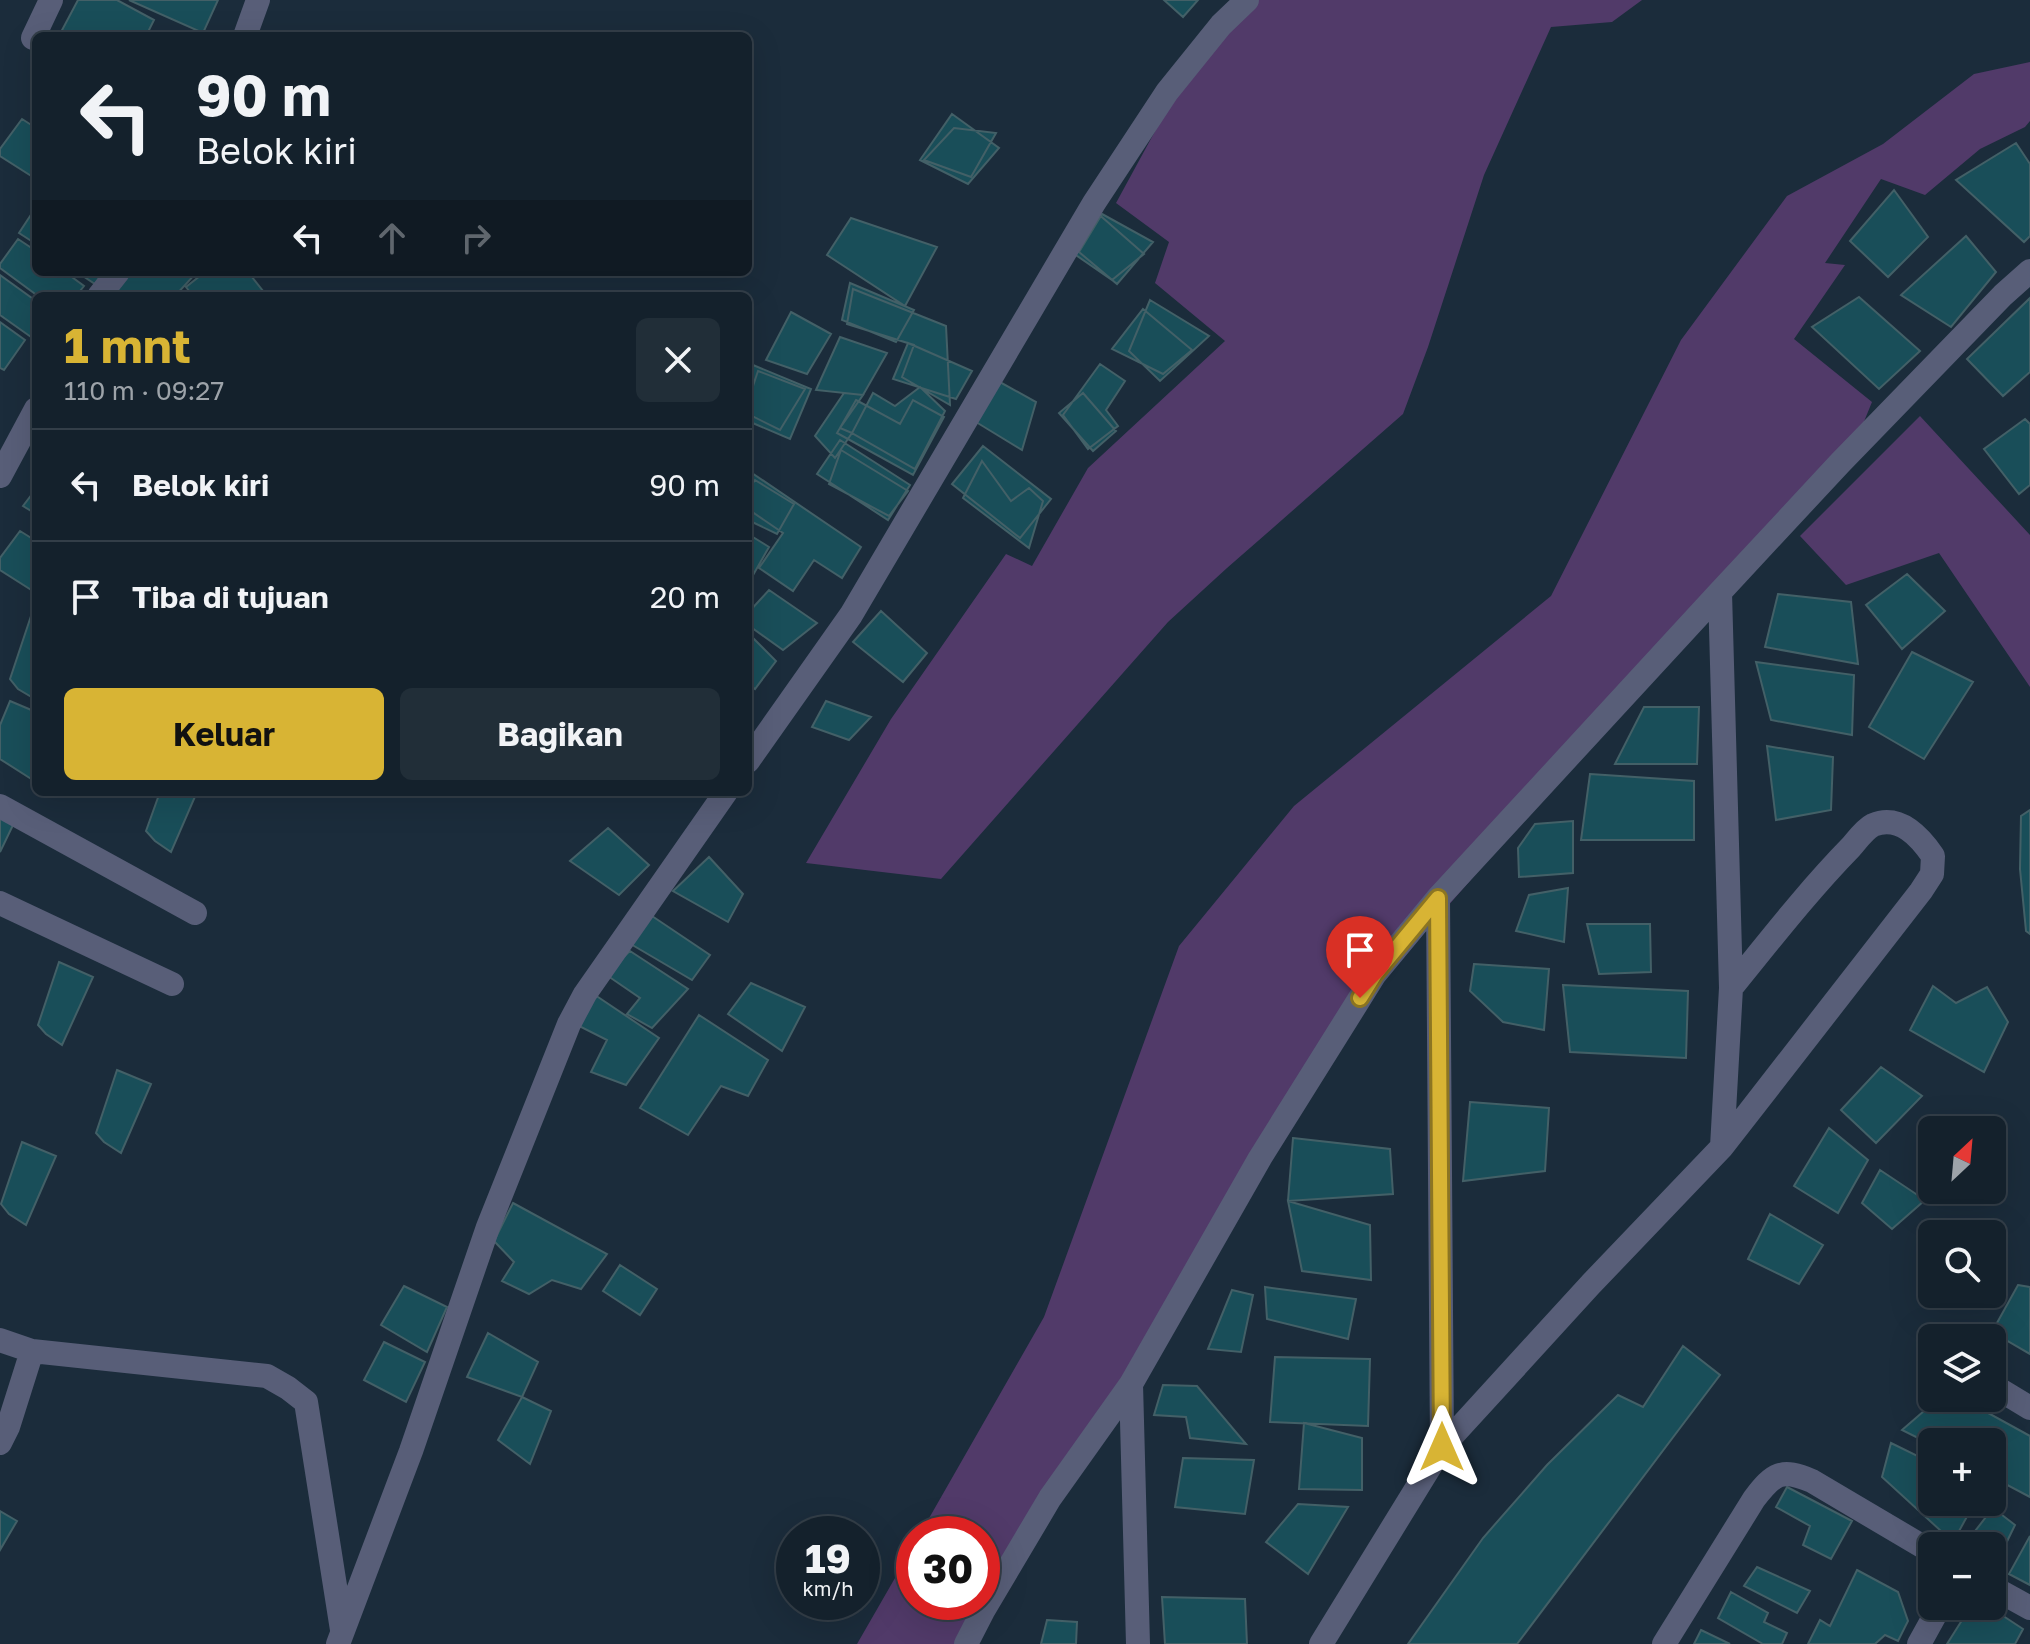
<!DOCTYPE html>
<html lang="id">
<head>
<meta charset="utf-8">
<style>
  body { margin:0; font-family:"Golos Text",sans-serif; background:#212e38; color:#f1f3f6; height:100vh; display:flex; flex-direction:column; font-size:30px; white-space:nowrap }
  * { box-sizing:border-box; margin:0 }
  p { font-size:26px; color:#9da3a9 }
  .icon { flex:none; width:44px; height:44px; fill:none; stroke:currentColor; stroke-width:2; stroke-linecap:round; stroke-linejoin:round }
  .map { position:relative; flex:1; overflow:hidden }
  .panel { position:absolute; left:32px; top:292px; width:720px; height:504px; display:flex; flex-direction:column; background:#14212c; border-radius:12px; box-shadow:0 8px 32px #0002,0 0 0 2px #333e48 }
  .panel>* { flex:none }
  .banner { position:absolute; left:32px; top:32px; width:720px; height:244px; border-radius:12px; box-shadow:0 8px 32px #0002,0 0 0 2px #333e48; background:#14212c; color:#f1f3f6; overflow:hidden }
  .needle { width:52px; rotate:26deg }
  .buttons { position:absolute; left:1918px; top:1116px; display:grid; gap:16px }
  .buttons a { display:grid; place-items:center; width:88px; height:88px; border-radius:12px; background:#14212c; box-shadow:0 8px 32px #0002,0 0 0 2px #333e48; font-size:40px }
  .speed { position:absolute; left:776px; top:1516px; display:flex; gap:16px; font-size:40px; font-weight:700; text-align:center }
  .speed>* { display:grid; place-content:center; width:104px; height:104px; border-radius:50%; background:#14212c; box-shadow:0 8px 32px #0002,0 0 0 2px #333e48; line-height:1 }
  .speed small { font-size:20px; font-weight:400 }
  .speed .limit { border:12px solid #d22; background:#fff; color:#111 }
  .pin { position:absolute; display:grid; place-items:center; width:68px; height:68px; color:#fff; margin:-82px -34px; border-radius:50% 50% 50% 0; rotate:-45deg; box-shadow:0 0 8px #0007 }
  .pin .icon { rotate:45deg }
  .me { position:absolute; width:88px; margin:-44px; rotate:0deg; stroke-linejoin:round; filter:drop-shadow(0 0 6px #0008) }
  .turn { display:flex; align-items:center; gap:28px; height:168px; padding:0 32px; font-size:36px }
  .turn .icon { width:104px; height:104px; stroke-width:2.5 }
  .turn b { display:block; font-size:56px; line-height:68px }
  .lanes { display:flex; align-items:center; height:76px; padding:0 32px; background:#0003; justify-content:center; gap:40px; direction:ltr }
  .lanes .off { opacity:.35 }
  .round { display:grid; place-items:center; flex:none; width:84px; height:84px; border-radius:12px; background:#212e38 }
  .head { display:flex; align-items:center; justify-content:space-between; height:136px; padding:0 32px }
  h1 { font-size:48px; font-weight:700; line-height:60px; color:#d8b434 }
  .action { display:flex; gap:16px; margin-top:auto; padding:16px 32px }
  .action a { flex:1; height:92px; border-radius:12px; background:#d8b434; color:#111; font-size:32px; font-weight:700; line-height:92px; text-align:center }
  .action a+a { background:#212e38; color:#f1f3f6 }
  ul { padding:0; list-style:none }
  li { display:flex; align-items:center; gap:24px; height:112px; padding:0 32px; border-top:2px solid #333e48 }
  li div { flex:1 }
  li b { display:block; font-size:30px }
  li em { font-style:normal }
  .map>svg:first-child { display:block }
</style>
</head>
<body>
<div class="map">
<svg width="2030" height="1644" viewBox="0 0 2030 1644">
  <rect width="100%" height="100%" fill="#1b2c3b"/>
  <!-- green -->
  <path fill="#513a69" d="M1256,0H1642L1612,22L1551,27L1484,175L1428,347L1403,414L1227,568L1168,622L941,879L806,863L891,719L1006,554L1032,566L1088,468L1225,341L1155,283L1169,242L1116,203L1196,56Z
    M2030,62V121L2025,127L1980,149L1925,195L1881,179L1825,263L1845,265L1794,339L1872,402L1847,463L1720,595L1327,1044L967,1644H857L914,1545V1602H982V1534H920L1044,1317L1179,946L1294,806L1551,596L1681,340L1787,196L1883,144L1974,74Z
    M1920,416L2030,535V687L1939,553L1846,585L1800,536Z"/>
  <!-- building -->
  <path fill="#194e59" stroke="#436067" stroke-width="2" d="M78,0H117L154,20L146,36H69L61,32Z
    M129,0H218L203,33Z
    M1164,0H1198L1183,17Z
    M952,114L999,148L968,184L920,160Z
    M22,119L36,128V179L0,156V149Z
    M954,128L996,133L971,177L924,160Z
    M2016,143L2030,164V236L2024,242L1956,180Z
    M1894,190L1928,237L1888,277L1850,241Z
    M36,207V244L19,233Z
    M1095,211L1144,254L1112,280L1070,251Z
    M1102,214L1153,242L1117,284L1079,252Z
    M851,218L937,247L905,306L827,255Z
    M1966,236L1996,272L1951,327L1901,295Z
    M18,239L36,251V272H65L84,286L76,296H38L0,268V264Z
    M77,272H103L95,284Z
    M125,272H197L175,296H103Z
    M205,272H248L267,296H193L186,287Z
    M0,275L36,301V331L31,337L0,315Z
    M850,283L914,310L896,342L842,320Z
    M853,289L946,326L950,405L902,377L914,345L847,324Z
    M1859,297L1920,351L1879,389L1812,327Z
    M2030,298V372L2003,396L1967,359Z
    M1150,300L1209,336L1160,381L1129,351Z
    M1143,309L1192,350L1163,374L1112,349Z
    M791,312L831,334L807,374L766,360Z
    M0,322L25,340L4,370L0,368Z
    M840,337L887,353L863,395L816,390Z
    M908,343L972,371L956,399L893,379Z
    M1100,364L1125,381L1106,410L1118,426L1088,449L1063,415Z
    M753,365L811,389L790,439L748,421V377Z
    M758,371L805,389L780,430L748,414V401Z
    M998,381L1036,402L1022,450L976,422Z
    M920,387L945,411L915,469L852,433L873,393L895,406Z
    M844,393L863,395L840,428L852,433L835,458L815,436Z
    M1083,393L1116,431L1093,451L1059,413Z
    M856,400L900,424L913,400L944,417L913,475L837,433Z
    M2025,419L2030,424V485L2019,494L1984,449Z
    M840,440L910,485L888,520L817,474Z
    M983,446L1051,499L1020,538L952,484Z
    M841,450L908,491L889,516L829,484Z
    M982,461L1011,501L1029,488L1043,501L1029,548L963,498Z
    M749,471L861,547L842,578L814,560L793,591L759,568L783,533L748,509Z
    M755,480L794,504L777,534L748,520V490Z
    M36,489V514L23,506Z
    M20,531L36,541V593L0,570V558Z
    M748,534L769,547L748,584Z
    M1907,574L1945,611L1902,649L1866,605Z
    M769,590L817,623L783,650L748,625V613Z
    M1778,594L1851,602L1858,664L1765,647Z
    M881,611L927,653L903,682L853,642Z
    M31,616L36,618L35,699L18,689L10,679Z
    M748,633L776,661L755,689L748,684Z
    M1912,652L1973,682L1924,759L1869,727Z
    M1756,662L1854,675L1852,735L1771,720Z
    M10,701L36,712V782L0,759V725Z
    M826,701L871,717L849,740L812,727Z
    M1644,707H1699L1697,764H1615Z
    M1767,746L1833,757L1831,810L1776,820Z
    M1590,774L1694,781V840H1581Z
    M160,792H197L171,852L155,841L146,831Z
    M2030,810V934L2026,931L2020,869L2021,816Z
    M0,817L14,823L0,852Z
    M1573,821V873L1519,877L1518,848L1535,824Z
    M608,828L649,865L619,895L570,861Z
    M709,857L743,894L728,922L673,891Z
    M1568,888L1564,942L1516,931L1529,895Z
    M649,914L710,955L692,980L629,943Z
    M1587,924H1650L1651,972L1599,974Z
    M630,951L688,989L652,1028L627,1014L640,998L605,974Z
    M59,962L93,977L62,1045L46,1034L38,1025Z
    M1474,964L1549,969L1544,1030L1503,1022L1470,991Z
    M751,983L805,1007L782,1051L728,1014Z
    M1563,985L1688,991L1686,1058L1570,1052Z
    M1933,986L1956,1003L1987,987L2008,1022L1984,1072L1910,1030Z
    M595,995L659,1038L626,1085L591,1072L607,1040L573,1023Z
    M699,1015L768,1060L748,1096L721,1086L688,1135L640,1108Z
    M1881,1067L1922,1096L1876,1143L1841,1110Z
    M117,1070L151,1084L121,1153L104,1142L96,1133Z
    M1470,1102L1549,1108L1545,1171L1463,1181Z
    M1829,1128L1868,1160L1838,1213L1794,1186Z
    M1293,1138L1390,1149L1393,1194L1288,1201Z
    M22,1142L56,1156L26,1225L9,1214L1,1204Z
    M1880,1170L1925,1200L1892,1229L1862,1203Z
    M1288,1201L1370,1225L1371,1280L1302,1271Z
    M513,1203L607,1254L581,1289L552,1280L529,1294L502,1281L514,1262L494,1241Z
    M1770,1214L1823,1245L1799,1284L1748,1259Z
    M620,1265L657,1289L640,1315L603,1291Z
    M2018,1285L2030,1287V1354L1992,1332Z
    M404,1286L447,1307L427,1352L381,1325Z
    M1265,1287L1356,1299L1348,1339L1267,1319Z
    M1232,1290L1253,1295L1241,1352L1208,1349Z
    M488,1333L538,1362L522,1397L467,1377Z
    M384,1342L425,1362L406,1402L364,1380Z
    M1683,1346L1720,1375L1517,1644H1408L1483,1538L1547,1465L1618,1395L1643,1407Z
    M1275,1357L1370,1359L1368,1426L1270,1422Z
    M1163,1385L1197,1386L1246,1444L1190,1438L1186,1417L1154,1415Z
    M522,1397L551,1411L530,1464L498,1440Z
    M1939,1398H1961L2030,1436V1497L1992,1477V1442H1932V1445L1902,1430Z
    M1304,1423L1362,1438V1490L1299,1489Z
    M1891,1443L1932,1463V1502H1975L1953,1542L1882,1477Z
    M1183,1458L1254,1460L1245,1514L1175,1507Z
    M1787,1487L1852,1521L1831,1559L1803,1545L1810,1526L1776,1507Z
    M1298,1504L1348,1507L1308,1574L1266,1542Z
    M1993,1508L2015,1525L1998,1560L1992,1558V1546L1965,1544Z
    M0,1511L17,1521L0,1550Z
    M2030,1536V1585L2009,1574Z
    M1757,1567L1810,1591L1797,1613L1744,1586Z
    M1857,1570L1898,1592L1908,1621L1898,1641L1885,1635L1875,1644H1808L1820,1620L1830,1626Z
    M1731,1592L1768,1613L1764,1622L1787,1633L1782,1644H1763L1718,1618Z
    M1162,1597L1245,1599L1247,1644H1165Z
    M1971,1606H1988L2023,1629L2015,1644H1947Z
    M1047,1620L1077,1622L1076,1644H1041Z
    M1701,1630L1730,1644H1694Z"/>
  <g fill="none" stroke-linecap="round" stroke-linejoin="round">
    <!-- street -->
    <path stroke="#585e78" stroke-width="24" d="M245,36L258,0
      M33,38L51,0
      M99,296L118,272
      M0,476L36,409
      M748,761L851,615L1094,203L1167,92L1221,25L1247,0
      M0,806L195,913
      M1438,898L1442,1447
      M0,903L172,984
      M1722,1147L1921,891L1932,874L1933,856C1920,837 1900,814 1873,825C1865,829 1857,840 1851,847C1808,891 1770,940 1731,988
      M0,1340L32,1351L8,1427L0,1443
      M32,1351L267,1376L288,1388L306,1402L342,1630
      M1131,1384L1138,1644
      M1992,1385L2030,1408
      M1992,1587L2030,1608
      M338,1644L411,1451L488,1227L569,1024L585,994L726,792
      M966,1644L983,1611L1050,1498L1131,1384L1260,1158L1375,974L1438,898L1720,592L1840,463L2003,295L2030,271
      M1321,1644L1442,1447L1591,1284L1722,1147L1731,988L1720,592
      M1664,1644L1754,1499C1774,1473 1781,1468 1812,1481L1932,1552
      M1919,1644L1940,1606"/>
  </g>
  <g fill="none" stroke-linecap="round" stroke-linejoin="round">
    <!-- route casing -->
    <g stroke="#8c7522" stroke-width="20">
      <path id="route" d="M1360,998L1375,974L1438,898L1442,1447"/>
    </g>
    <!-- route -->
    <use href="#route" stroke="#d8b434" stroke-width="14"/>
  </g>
</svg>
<div class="buttons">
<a><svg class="needle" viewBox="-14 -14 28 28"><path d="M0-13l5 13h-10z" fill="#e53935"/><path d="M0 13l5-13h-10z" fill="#9da3a9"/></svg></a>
<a><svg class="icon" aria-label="search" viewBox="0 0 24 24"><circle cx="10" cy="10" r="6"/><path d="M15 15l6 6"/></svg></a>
<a><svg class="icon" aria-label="layers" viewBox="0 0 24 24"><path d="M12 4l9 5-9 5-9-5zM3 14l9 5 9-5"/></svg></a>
<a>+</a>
<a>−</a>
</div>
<div class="speed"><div>19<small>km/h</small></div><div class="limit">30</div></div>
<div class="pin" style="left:1360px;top:998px;background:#d93025"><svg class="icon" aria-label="arrive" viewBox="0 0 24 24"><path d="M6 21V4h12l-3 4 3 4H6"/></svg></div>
<svg class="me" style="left:1442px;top:1447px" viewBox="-20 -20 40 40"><path d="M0-17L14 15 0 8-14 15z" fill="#d8b434" stroke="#fff" stroke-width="4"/></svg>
<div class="banner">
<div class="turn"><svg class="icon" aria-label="left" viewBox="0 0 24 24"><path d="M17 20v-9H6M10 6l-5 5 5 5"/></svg><div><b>90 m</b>Belok kiri</div></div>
<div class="lanes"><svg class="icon" aria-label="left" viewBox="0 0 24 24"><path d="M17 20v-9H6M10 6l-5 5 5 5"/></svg><svg class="icon off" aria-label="ahead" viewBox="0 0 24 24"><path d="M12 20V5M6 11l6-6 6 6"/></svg><svg class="icon off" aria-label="right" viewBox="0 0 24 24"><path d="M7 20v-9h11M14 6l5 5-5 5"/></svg></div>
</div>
<section class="panel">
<div class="head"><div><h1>1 mnt</h1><p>110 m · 09:27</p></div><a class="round"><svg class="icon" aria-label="close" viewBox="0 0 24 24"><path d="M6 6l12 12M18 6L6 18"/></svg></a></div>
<ul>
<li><svg class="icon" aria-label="left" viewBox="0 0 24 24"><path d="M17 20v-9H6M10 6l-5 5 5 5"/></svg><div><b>Belok kiri</b></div><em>90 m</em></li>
<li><svg class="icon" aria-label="arrive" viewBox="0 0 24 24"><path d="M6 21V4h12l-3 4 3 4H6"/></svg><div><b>Tiba di tujuan</b></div><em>20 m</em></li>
</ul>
<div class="action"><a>Keluar</a><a>Bagikan</a></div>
</section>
</div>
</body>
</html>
